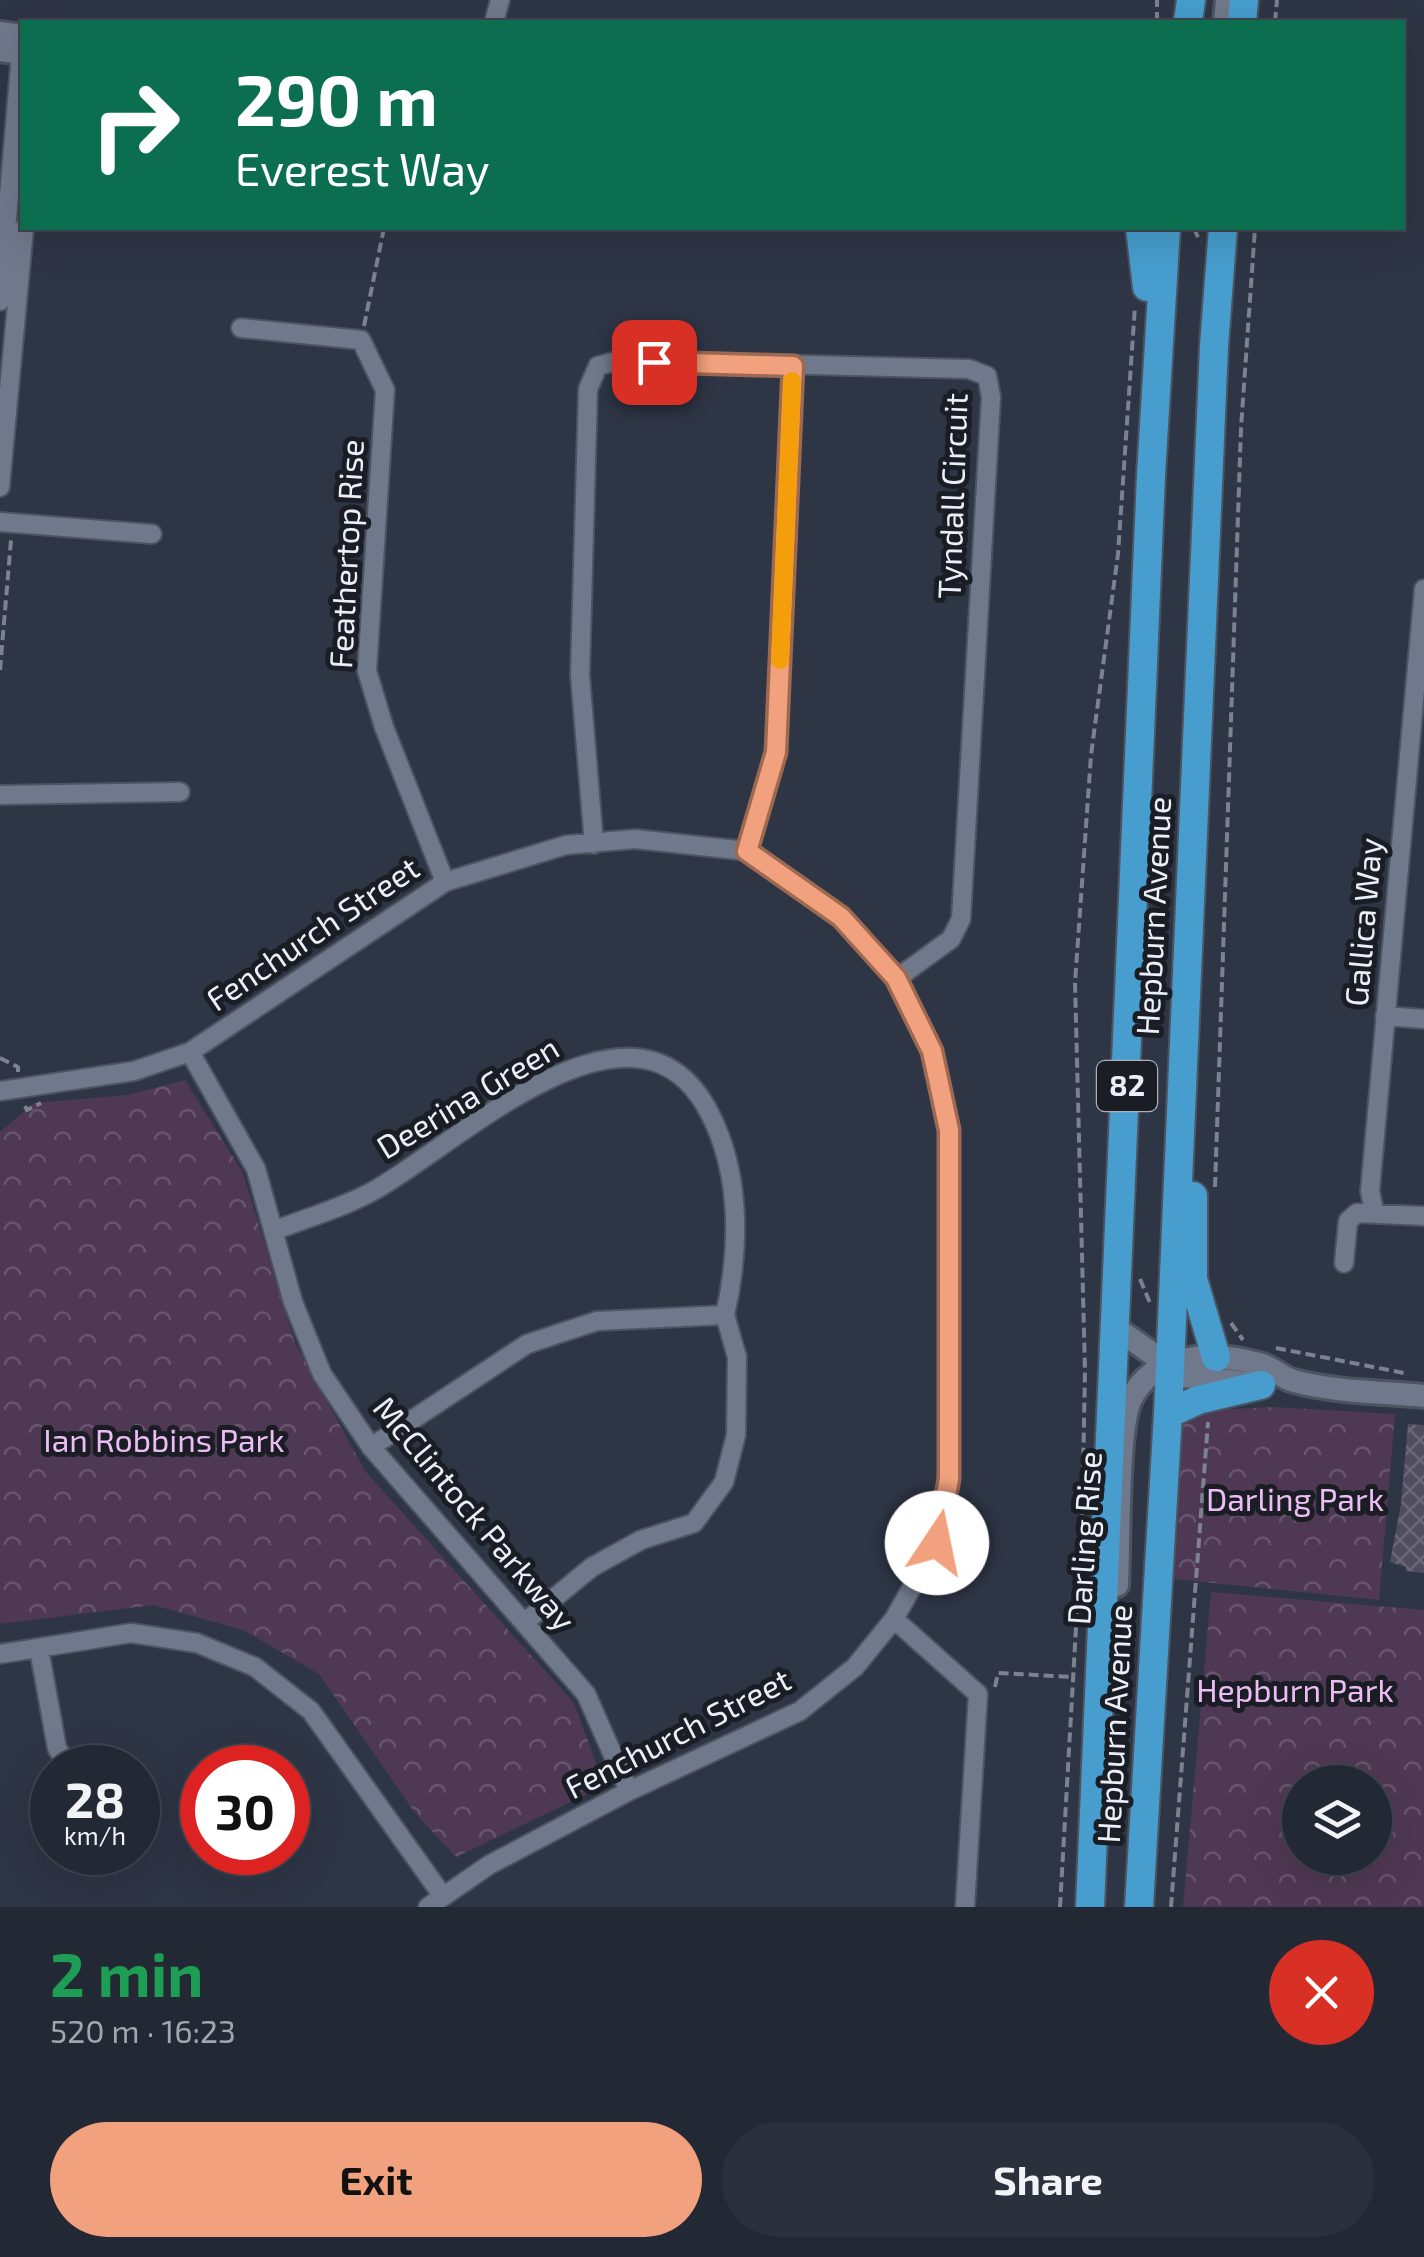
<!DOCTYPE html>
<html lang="en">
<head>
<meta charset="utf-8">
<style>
  body { margin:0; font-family:"Exo 2",sans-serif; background:#2a303c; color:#f1f3f6; height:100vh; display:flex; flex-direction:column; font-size:38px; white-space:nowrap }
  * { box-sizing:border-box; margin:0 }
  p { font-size:32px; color:#a2a6ac }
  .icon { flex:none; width:55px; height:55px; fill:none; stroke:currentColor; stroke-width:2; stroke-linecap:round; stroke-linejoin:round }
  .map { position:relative; height:1907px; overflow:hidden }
  .details { display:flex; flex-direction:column; background:#222834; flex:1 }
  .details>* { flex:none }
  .banner { position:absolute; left:20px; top:20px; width:1385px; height:210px; border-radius:0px; box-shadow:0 10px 40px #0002,0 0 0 2px #3f444f; background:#0b6e4f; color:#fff; overflow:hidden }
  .controls { position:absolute; left:1282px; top:1765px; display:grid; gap:20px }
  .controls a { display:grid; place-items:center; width:110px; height:110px; border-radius:50%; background:#222834; box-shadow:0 10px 40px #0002,0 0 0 2px #3f444f; font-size:50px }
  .speed { position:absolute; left:30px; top:1745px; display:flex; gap:20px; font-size:50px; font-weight:700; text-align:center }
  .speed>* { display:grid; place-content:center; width:130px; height:130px; border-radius:50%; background:#222834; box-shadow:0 10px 40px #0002,0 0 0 2px #3f444f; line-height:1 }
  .speed small { font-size:25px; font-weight:400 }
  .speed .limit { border:15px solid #d22; background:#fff; color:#111 }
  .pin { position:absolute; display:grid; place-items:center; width:85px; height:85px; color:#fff; margin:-42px; border-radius:20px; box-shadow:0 5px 15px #0006 }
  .me { position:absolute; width:110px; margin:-55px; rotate:11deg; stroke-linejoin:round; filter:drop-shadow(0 0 8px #0008) }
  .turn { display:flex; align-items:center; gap:35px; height:210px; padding:0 50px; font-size:45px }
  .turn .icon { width:130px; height:130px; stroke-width:2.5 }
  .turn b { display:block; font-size:70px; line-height:85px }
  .round { display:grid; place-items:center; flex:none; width:105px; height:105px; border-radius:52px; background:#2a303c }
  .overview { display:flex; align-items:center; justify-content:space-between; height:170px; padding:0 50px }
  h1 { font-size:60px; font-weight:700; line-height:75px; color:#1e9e55 }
  .action { display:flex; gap:20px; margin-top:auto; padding:20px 50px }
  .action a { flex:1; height:115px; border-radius:60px; background:#f1a17d; color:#111; font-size:40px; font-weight:700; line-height:115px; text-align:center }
  .action a+a { background:#2a303c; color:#f1f3f6 }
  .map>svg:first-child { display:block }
</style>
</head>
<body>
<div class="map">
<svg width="1424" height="1907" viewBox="0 0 1424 1907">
  <defs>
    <pattern id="park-crowns" width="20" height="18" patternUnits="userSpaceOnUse" patternTransform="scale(2.5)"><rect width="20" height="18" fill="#4f3853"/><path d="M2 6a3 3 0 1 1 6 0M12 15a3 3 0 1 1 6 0" fill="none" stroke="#68556d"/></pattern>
    <pattern id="building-cross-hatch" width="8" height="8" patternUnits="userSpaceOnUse" patternTransform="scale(2.5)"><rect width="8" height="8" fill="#504d5f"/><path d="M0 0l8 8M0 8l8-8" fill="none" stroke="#696777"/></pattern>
  </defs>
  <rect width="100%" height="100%" fill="#2e3545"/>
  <!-- park -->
  <path fill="url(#park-crowns)" fill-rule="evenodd" d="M185,1080L243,1173L295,1343L365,1471L574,1703L600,1774L585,1795L456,1857L415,1813L319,1674L243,1630L153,1605L0,1624V1132L34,1103L127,1095Z
    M1273,1407L1395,1414L1379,1600L1174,1579L1182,1421L1213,1410Z
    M1211,1592L1424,1610V1907H1183ZM1300,1782H1375V1858H1300Z"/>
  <!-- building -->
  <path fill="url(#building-cross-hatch)" d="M1408,1424L1424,1425V1573L1406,1571V1567L1390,1562L1401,1504Z"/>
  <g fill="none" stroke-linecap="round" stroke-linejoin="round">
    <!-- street casing -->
    <g stroke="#4d5461" stroke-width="22">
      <path id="street" d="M494,22L500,0
        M0,301L22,42
        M241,328L361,340L385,390L367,671L384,727L445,882
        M0,487L24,228
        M0,522L152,534
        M0,795L180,792
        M594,844L580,675L588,389L598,366L620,360L969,369L987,376L991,397L961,919L951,939L896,979
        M747,851L776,752L793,366
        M1385,1016L1424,1019
        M190,1052L256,1169L293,1302L322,1374L371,1447L586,1694L629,1791
        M0,1091L134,1071L190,1052L445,882L566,845L635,839L747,851L841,917L896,979L932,1051L949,1130V1479L937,1543L894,1619L855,1667L800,1711L629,1791L489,1865L428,1907
        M1374,1211L1370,1191L1424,589
        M276,1230C309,1217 345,1207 375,1190C460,1142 637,970 710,1114C741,1174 740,1249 725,1315
        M1344,1263L1348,1221L1357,1213L1424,1216
        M371,1447L527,1344L597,1321L725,1315
        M894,1619L978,1694L965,1907
        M525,1622L592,1567L641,1540L694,1523L724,1482L736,1435L737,1357L725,1315
        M39,1649L57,1748L69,1768
        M0,1654L131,1633L197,1643L255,1667L311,1711L442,1895"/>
    </g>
    <!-- secondary casing -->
    <g stroke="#4d5461" stroke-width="28">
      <path id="secondary" d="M1225,22L1227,0
        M0,33L22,36
        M0,50L22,53
        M1117,1329L1184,1376L1253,1384
        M1117,1585C1119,1546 1117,1430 1130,1401C1153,1351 1215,1352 1259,1364C1272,1367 1282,1378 1294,1381C1334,1392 1382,1392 1424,1396"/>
    </g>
    <!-- primary casing -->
    <g stroke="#4d5461" stroke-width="32">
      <path id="primary" d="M1188,22L1191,0
        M1242,22L1244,0
        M1140,228L1147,287
        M1193,1196V1279L1216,1357
        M1168,1414L1198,1400L1261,1385
        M1090,1907L1151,475L1166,228
        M1139,1907L1168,1414L1214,346L1223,228"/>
    </g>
    <!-- path -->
    <path stroke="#7c8290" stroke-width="4" stroke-dasharray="10 5" stroke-linecap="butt" d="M1157,22V0
      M1275,22L1277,0
      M1194,228L1200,242
      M364,326L384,228
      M0,670L11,540
      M0,1058L18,1067V1073
      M25,1106L27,1110L41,1103
      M1215,1187L1241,428L1255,228
      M1140,1279L1150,1303
      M1231,1323L1243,1340
      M1276,1348L1404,1373
      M995,1687L998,1673L1074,1677
      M1060,1907L1082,1523L1085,1371L1075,983L1091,755L1118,554L1135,306
      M1171,1907L1208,1422"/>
    <!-- street -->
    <use href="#street" stroke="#70798b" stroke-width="18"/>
    <!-- secondary -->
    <use href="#secondary" stroke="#70798b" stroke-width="22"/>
    <!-- primary -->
    <use href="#primary" stroke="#469dce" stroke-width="28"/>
  </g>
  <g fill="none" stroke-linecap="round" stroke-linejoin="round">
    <!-- route casing -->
    <g stroke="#9d6951" stroke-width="25">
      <path id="route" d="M654,362L793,366L776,752L747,851L841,917L896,978L932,1051L949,1130V1479L937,1543"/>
    </g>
    <!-- route -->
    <use href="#route" stroke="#f1a17d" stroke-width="18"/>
    <!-- slow -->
    <path stroke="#f59e0b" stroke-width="18" d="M780,660L792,381"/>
  </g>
  <g text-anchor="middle" stroke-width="10" stroke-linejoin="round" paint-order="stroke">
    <!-- shield labels -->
    <rect fill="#1a1d24" stroke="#acb0ba" stroke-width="2.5" x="1097" y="1061" width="60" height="50" rx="8"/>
    <g font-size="30" font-weight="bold" fill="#eaeffa">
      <text x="1127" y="1096">82</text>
    </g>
    <!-- street labels -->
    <g font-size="32" fill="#eaeffa" stroke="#1a1d24">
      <text transform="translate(953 496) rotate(-88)" y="11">Tyndall Circuit</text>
      <text transform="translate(347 554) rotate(-87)" y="11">Feathertop Rise</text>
      <text transform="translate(1154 916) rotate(-87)" y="11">Hepburn Avenue</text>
      <text transform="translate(1364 922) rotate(-85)" y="11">Gallica Way</text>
      <text transform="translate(313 934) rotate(-34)" y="11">Fenchurch Street</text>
      <text transform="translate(468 1098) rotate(-31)" y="11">Deerina Green</text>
      <text transform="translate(474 1514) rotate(50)" y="11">McClintock Parkway</text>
      <text transform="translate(1085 1538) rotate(-86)" y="11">Darling Rise</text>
      <text transform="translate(1115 1724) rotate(-87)" y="11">Hepburn Avenue</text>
      <text transform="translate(678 1734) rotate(-27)" y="11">Fenchurch Street</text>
    </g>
    <!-- park labels -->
    <g font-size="32" fill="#ecbdf4" stroke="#1a1d24">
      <text x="164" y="1452">Ian Robbins Park</text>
      <text x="1295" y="1511">Darling Park</text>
      <text x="1295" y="1702">Hepburn Park</text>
    </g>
  </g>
</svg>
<div class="controls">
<a><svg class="icon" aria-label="layers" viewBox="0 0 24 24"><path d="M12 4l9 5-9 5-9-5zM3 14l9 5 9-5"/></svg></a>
</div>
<div class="speed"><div>28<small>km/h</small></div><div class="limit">30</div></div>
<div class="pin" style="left:654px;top:362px;background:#d93025"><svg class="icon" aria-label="arrive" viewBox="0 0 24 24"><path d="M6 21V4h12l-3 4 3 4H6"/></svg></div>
<svg class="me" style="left:937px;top:1543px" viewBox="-20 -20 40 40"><circle r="19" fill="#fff"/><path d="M0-13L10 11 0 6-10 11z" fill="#f1a17d"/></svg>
<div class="banner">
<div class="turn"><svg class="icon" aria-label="right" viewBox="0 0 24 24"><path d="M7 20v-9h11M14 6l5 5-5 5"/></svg><div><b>290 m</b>Everest Way</div></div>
</div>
</div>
<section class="details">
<div class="overview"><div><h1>2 min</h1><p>520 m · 16:23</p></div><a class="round" style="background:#d93025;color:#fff"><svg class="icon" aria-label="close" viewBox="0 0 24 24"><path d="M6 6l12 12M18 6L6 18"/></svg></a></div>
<div class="action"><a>Exit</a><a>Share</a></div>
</section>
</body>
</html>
